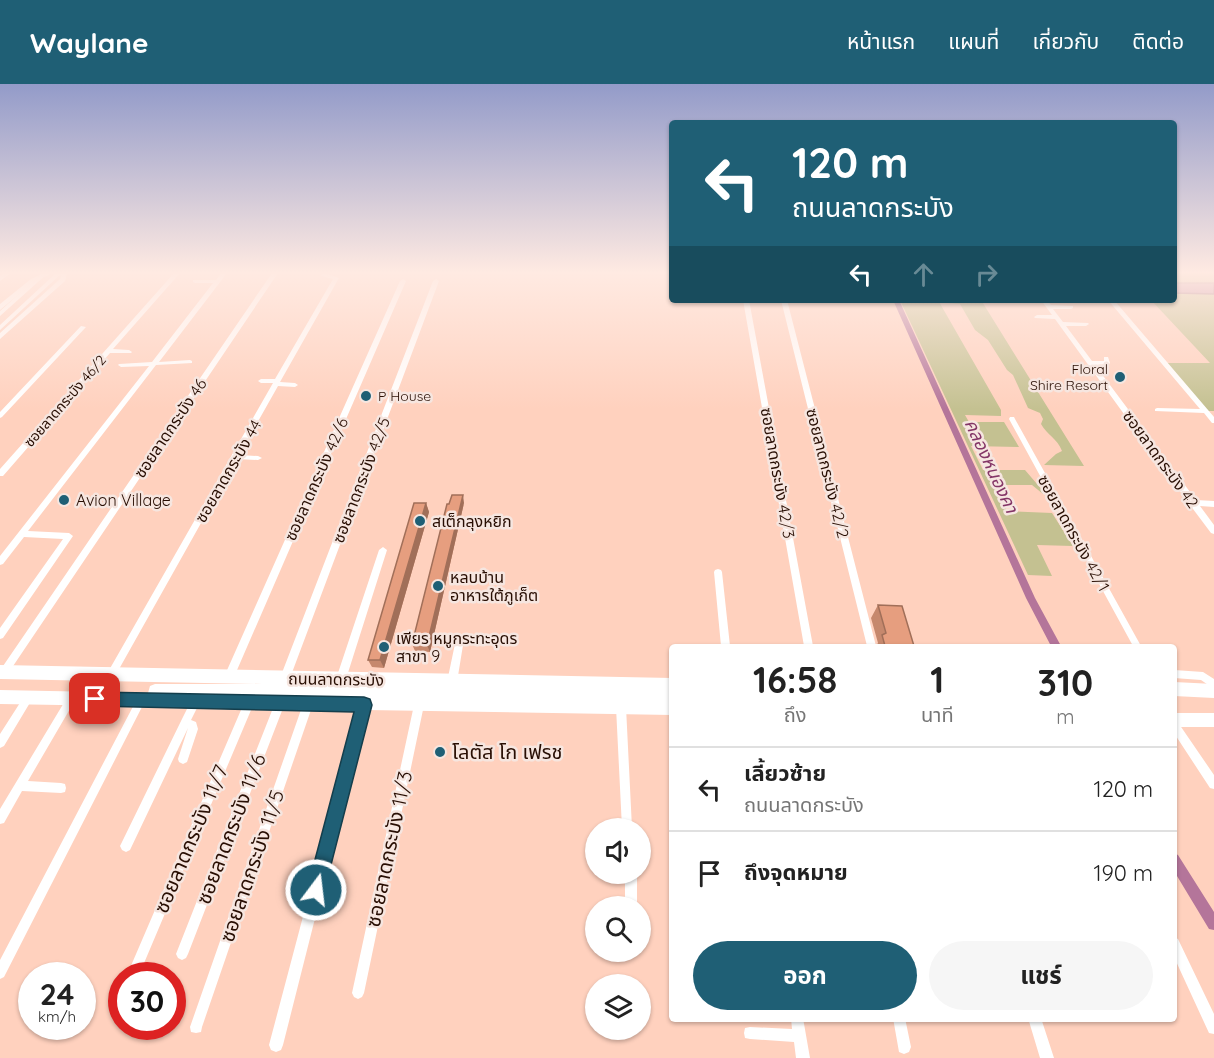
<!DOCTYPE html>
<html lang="th">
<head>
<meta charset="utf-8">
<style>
  body { margin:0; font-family:Quicksand,"Noto Sans Thai",sans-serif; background:#f6f6f6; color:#222; height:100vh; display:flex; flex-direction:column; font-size:22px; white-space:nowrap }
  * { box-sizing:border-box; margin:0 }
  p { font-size:20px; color:#767676 }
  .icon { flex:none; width:33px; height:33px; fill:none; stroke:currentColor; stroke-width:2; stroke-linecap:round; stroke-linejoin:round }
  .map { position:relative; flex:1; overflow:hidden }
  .sheet { position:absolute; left:669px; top:560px; width:508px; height:378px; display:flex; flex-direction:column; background:#fff; border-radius:6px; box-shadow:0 2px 4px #0004 }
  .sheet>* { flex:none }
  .hud { position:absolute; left:669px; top:36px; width:508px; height:183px; border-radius:6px; box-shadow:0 2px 4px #0004; background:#1f5f75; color:#fff; overflow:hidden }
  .tools { position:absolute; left:585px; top:734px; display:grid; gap:12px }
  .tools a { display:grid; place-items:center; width:66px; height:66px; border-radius:50%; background:#fff; box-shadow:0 2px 4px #0004; font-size:30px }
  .speed { position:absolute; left:18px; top:878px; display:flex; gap:12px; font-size:30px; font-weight:700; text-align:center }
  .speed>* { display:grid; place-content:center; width:78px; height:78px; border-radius:50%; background:#fff; box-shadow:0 2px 4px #0004; line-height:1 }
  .speed small { font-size:15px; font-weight:400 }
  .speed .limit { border:9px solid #d22; background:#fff; color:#111 }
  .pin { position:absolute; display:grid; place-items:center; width:51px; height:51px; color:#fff; margin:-26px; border-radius:12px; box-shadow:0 3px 9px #0006 }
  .me { position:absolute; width:66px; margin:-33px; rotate:15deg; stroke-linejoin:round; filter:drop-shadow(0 0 4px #0008) }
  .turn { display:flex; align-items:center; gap:21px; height:126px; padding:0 24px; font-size:27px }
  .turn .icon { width:78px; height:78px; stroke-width:2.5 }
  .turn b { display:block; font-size:42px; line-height:51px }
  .lanes { display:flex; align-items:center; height:57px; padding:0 24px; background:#0003; justify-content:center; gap:30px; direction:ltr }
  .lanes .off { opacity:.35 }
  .eta { display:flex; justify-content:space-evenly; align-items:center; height:102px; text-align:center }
  .eta b { font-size:36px; font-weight:700; line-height:42px }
  .action { display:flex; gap:12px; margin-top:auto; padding:12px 24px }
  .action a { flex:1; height:69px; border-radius:36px; background:#1f5f75; color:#fff; font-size:24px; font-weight:700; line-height:69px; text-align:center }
  .action a+a { background:#f6f6f6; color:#222 }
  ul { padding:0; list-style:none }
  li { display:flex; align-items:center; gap:18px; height:84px; padding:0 24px; border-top:2px solid #e0e0e0 }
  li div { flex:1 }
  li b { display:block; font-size:22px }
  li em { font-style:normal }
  header { display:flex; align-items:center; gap:36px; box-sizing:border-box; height:84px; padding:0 30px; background:#1f5f75; color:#fff }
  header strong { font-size:28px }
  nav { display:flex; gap:33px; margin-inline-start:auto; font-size:21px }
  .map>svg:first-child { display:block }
</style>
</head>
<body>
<header>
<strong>Waylane</strong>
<nav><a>หน้าแรก</a><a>แผนที่</a><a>เกี่ยวกับ</a><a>ติดต่อ</a></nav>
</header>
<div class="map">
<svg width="1214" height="974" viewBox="0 0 1214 974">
  <rect width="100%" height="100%" fill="#ffd1be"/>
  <!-- green -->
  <path fill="#c4c191" d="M1175,189H1214V199H1175Z
    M1175,209L1214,210V327H1207L1166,279H1210L1151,216H1174Z
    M900,216H938L1001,326V332L965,331L969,338H1004L1019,363L971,362L983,386H1025L1043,407V410L1032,401H995L1007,427L1052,429L1073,462L1037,461L1052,492L1028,491Z
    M946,216H981L1084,382L1044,381L1056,370L1062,367C1057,354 1047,351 1041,340L1043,335L1040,329L1028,324L1013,291L1007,286L988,256L975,246L960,220L948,219Z"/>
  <!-- water -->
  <path fill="#b4759a" stroke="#8a566d" stroke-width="1.5" d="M1175,199H1214V210L1175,209Z"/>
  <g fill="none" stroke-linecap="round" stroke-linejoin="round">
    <!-- canal -->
    <path fill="#b4759a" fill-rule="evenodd" d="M893,216H899L1035,514L1061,562H1051L1026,514Z
      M1174,769L1178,771L1214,828V846L1209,845L1174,787Z"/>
    <!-- minor -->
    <path fill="#fff" fill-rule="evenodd" d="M5,189H11L0,197V192Z
      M42,189H48L0,232V227Z
      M56,189H62L0,246V241Z
      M174,189H180L113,265L129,266L132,268L131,269H110L3,392H0V385Z
      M221,189H227L159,278L190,276L192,277V279L156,281L28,447L69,449L73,452L3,554L0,555V544L63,455L24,453L3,480L0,481V472L149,282L121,283L118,281L119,280L152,278L213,199H195L193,198V196H216Z
      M272,189H278L7,591L4,592L1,591V585Z
      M324,189L339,194L280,298L295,299L298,301L295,303L278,302L239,371L258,372L262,374L258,376L237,375L114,594L111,595L108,594L106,591L108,588L273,299H261L258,297L261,295H275L333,195L322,192L321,191Z
      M403,195L406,197L234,593L232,596L229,597L226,596L224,593L400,197Z
      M436,195L439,197L290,594L288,597L285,598L282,597L280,594L433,197Z
      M743,216H749L813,562H804Z
      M781,216H787L876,562H867Z
      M1041,216H1047L1051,221L1073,222V224L1071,225H1053L1063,238L1088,239L1089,240L1086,242H1066L1092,277H1104V273H1108L1110,279L1109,280L1095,281L1196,416L1214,417V423L1200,422L1214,441V450L1211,449L1190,421L1055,235L1035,234L1034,233L1037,231H1052Z
      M1108,216H1114L1214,333V339H1212L1204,329L1155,327V325L1157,324L1200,325Z
      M81,242L86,243L2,333L0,334V328Z
      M1010,333H1014L1015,335L1141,562H1133L1009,335Z
      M383,463L387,466L346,595L344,598L341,599L338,598L336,595L379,466Z
      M718,485L721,486L722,488L730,562H721L714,488L715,486Z
      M460,551L463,552L464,555L457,598L455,601L452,602L449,601L447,598L456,555L457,552Z
      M1174,586L1203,588L1214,595V605L1201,596L1174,594Z
      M28,610L31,611L33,614L31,617L4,662L0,664V650L25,611Z
      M71,611L74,612L76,615L74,618L28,697L61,699L65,700L66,704L65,708L61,709L22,707L4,739L0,740V725L68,612Z
      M141,612L144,613L146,616L144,619L4,893L0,895V876L138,613Z
      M195,614L198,615L200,618L191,636L196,638L198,645L187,678L183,680L179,678L178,675L188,644L130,766L126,768L122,766L120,762L122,758L182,635L192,615Z
      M249,615L252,616L254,619L139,891H127L244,619L246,616Z
      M280,615L283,616L285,619L188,870L186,874L182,876L178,874L176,870L275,619L277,616Z
      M308,616L311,617L313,620L202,943L201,948L196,949L191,948L190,943L303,620L305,617Z
      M364,617L367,618L369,621L283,961L281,966L276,968L271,966L269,961L359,621L361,618Z
      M419,617L422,618L424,621L364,909L362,913L358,915L354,913L352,909L414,621L416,618Z
      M621,619L624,620L626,623L632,744H622L616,623L618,620Z
      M1174,636L1177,637L1214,691V705L1210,704L1174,649Z
      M625,789H637V822H625Z
      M1174,853L1178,855L1214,930V950L1209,949L1174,873Z
      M791,934H803L810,974H796L794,958L750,955L745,954L744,949L745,944L750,943L792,945Z
      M893,934H905L911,963L909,968L904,970L899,968Z
      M1028,934H1041L1054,974H1040Z"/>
    <!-- tertiary -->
    <path fill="#fff" fill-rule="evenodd" d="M44,189H53L35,197L0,226V220L31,195Z
      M56,189L67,190L65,197L0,255V249L60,195L61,192Z"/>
    <!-- primary -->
    <path fill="#fff" fill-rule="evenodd" d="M0,581L672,594V631L0,620V606L148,609L150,602L155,600H262L0,595Z
      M1174,598L1214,600V614L1174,612Z
      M1174,629H1214V643H1174Z"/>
  </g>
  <!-- wall -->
  <path fill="#c6886d" d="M426,419L429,428L384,584L372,583L368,576Z
    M464,419L430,568L415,567L412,560Z
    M878,521L914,562H876L878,559L871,534Z"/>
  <!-- shaded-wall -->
  <path fill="#a16f59" d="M463,411L464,419L430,568L427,561Z
    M426,419L429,428L384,584L380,576Z"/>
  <!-- building -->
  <path fill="#e69e7f" stroke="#a16f59" stroke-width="1.5" d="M452,411H463L427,561L412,560L447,420H449Z
    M414,419H426L380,576H368Z
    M878,521L902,522L914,562H885L882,551L886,549Z"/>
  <!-- sky -->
  <linearGradient id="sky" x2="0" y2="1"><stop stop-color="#939bc9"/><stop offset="0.58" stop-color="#ffeae2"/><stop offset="1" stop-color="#ffeae2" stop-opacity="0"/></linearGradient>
  <rect width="1214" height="325" fill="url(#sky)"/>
  <!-- route -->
  <path fill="#1f5f75" stroke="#143e4c" stroke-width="1.5" d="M95,608L364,613L370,615L372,621L323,812L316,815L310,812L307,806L354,628L95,622L89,620L87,615L89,610Z"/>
  <!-- markers -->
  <g fill="#1f5f75" stroke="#f6e6e0" stroke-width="2">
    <circle cx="1120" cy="293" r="6"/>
    <circle cx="366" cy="312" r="6"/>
    <circle cx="64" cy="416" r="6"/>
    <circle cx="420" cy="437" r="6"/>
    <circle cx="438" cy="502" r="6"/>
    <circle cx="384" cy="563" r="6"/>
    <circle cx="440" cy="668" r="6"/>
  </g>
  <g text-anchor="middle" stroke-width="5" stroke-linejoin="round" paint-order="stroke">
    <!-- far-poi labels -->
    <g font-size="14" fill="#280e03" stroke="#f6e6e0" text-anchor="end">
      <text x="1108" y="290">Floral<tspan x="1108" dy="16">Shire Resort</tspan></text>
      <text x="378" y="317" text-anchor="start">P House</text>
    </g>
    <!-- far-street labels -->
    <g font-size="14" fill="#280e03" stroke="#f6e6e0">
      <text transform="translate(65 317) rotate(-49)" y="5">ซอยลาดกระบัง 46/2</text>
    </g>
    <!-- street labels -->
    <g font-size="16" fill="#280e03" stroke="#f6e6e0">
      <text transform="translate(170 344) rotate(-56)" y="6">ซอยลาดกระบัง 46</text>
      <text transform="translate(1161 375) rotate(54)" y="6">ซอยลาดกระบัง 42</text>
      <text transform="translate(228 387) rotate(-60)" y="6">ซอยลาดกระบัง 44</text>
      <text transform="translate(778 389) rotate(80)" y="6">ซอยลาดกระบัง 42/3</text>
      <text transform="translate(828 389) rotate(76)" y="6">ซอยลาดกระบัง 42/2</text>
      <text transform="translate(316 395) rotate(-66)" y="6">ซอยลาดกระบัง 42/6</text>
      <text transform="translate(361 396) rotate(-69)" y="6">ซอยลาดกระบัง 42/5</text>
      <text transform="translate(1074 449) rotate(61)" y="6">ซอยลาดกระบัง 42/1</text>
      <text transform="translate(336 595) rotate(1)" y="6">ถนนลาดกระบัง</text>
    </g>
    <!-- poi labels -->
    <g font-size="16" fill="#280e03" stroke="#f6e6e0" text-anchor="start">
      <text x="76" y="422">Avion Village</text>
      <text x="432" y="443">สเต็กลุงหยิก</text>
      <text x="450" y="499">หลบบ้าน<tspan x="450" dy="18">อาหารใต้ภูเก็ต</tspan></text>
      <text x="396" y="560">เพียร หมูกระทะอุดร<tspan x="396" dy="18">สาขา 9</tspan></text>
    </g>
    <!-- water labels -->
    <g font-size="18" font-style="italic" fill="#843667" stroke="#f6e6e0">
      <text transform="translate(991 382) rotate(65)" y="6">คลองหนองคา</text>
    </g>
    <!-- near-poi labels -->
    <g font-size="20" fill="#280e03" stroke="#f6e6e0" text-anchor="start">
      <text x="452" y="675">โลตัส โก เฟรช</text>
    </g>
    <!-- near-street labels -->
    <g font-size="20" fill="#280e03" stroke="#f6e6e0">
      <text transform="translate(231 745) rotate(-69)" y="7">ซอยลาดกระบัง 11/6</text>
      <text transform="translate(191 755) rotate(-67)" y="7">ซอยลาดกระบัง 11/7</text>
      <text transform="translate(389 765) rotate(-78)" y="7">ซอยลาดกระบัง 11/3</text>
      <text transform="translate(252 782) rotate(-71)" y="7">ซอยลาดกระบัง 11/5</text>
    </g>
  </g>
</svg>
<div class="tools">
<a><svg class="icon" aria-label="sound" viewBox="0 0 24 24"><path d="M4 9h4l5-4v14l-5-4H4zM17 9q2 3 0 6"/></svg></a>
<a><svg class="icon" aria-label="search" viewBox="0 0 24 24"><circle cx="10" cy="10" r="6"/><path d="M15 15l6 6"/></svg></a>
<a><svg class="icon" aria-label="layers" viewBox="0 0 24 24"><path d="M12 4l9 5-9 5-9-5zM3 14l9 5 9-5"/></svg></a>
</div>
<div class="speed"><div>24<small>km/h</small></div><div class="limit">30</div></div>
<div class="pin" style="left:95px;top:615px;background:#d93025"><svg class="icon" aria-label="arrive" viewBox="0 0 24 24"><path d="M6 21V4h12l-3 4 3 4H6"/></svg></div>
<svg class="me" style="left:316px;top:806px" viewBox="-20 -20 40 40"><circle r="17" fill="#1f5f75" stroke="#fff" stroke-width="3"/><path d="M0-11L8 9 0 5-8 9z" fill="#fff"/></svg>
<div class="hud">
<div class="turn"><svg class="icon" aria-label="left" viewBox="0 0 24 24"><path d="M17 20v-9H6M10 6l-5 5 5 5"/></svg><div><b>120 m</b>ถนนลาดกระบัง</div></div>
<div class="lanes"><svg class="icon" aria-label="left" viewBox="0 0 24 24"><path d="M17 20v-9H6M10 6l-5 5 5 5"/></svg><svg class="icon off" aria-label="ahead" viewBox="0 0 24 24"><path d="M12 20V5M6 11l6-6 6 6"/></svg><svg class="icon off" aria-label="right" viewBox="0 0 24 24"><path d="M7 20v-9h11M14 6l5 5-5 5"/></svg></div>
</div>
<section class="sheet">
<div class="eta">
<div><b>16:58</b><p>ถึง</p></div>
<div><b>1</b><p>นาที</p></div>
<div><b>310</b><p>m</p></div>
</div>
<ul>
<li><svg class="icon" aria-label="left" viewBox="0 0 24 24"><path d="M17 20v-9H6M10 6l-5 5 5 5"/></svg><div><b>เลี้ยวซ้าย</b><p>ถนนลาดกระบัง</p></div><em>120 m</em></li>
<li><svg class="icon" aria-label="arrive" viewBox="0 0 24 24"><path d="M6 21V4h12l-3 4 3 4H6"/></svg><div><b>ถึงจุดหมาย</b></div><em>190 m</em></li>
</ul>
<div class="action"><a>ออก</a><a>แชร์</a></div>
</section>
</div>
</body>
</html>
